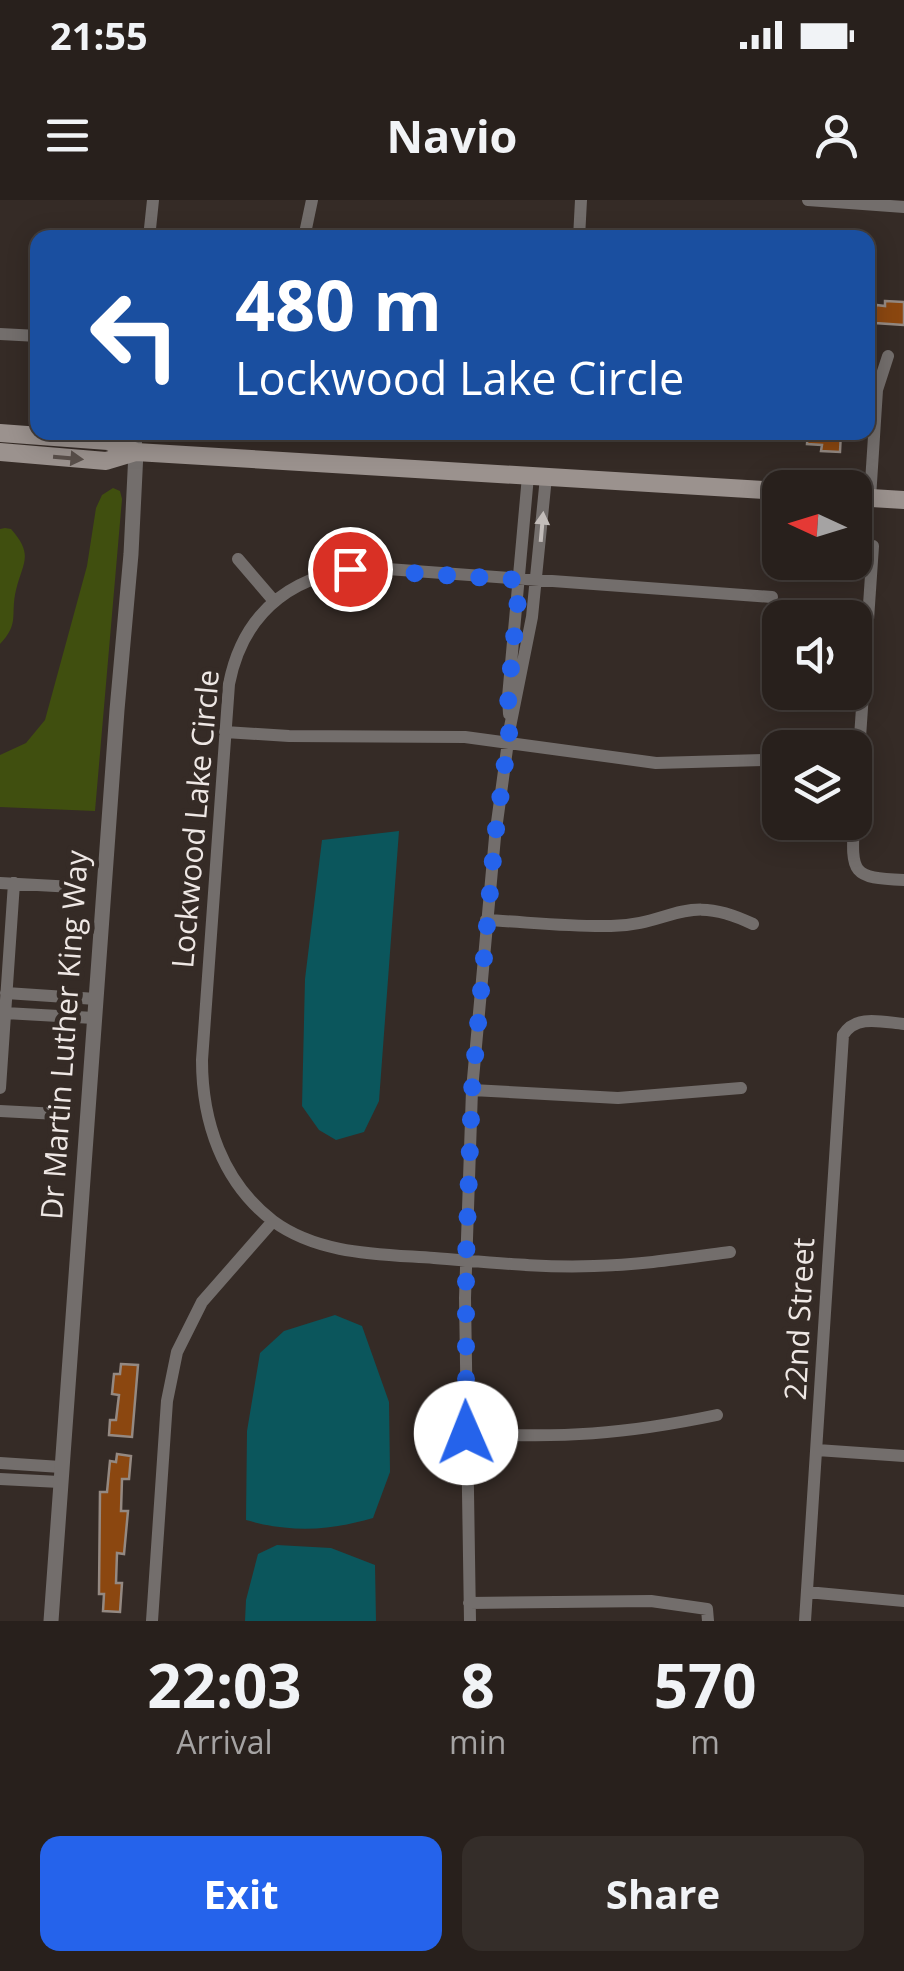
<!DOCTYPE html>
<html lang="en">
<head>
<meta charset="utf-8">
<style>
  body { margin:0; font-family:"Open Sans",sans-serif; background:#342d29; color:#f1f3f6; height:100vh; display:flex; flex-direction:column; font-size:38px; white-space:nowrap }
  * { box-sizing:border-box; margin:0 }
  p { font-size:32px; color:#a5a3a3 }
  .icon { flex:none; width:55px; height:55px; fill:none; stroke:currentColor; stroke-width:2; stroke-linecap:round; stroke-linejoin:round }
  .map { position:relative; height:1421px; overflow:hidden }
  .drawer { display:flex; flex-direction:column; background:#28201c; flex:1 }
  .drawer>* { flex:none }
  .guide { position:absolute; left:30px; top:30px; width:845px; height:210px; border-radius:20px; box-shadow:0 5px 25px #0003,0 0 0 2px #443e3b; background:#1a4fa0; color:#fff; overflow:hidden }
  .needle { width:65px; rotate:274deg }
  .fabs { position:absolute; left:762px; top:270px; display:grid; gap:20px }
  .fabs a { display:grid; place-items:center; width:110px; height:110px; border-radius:20px; background:#28201c; box-shadow:0 5px 25px #0003,0 0 0 2px #443e3b; font-size:50px }
  .pin { position:absolute; display:grid; place-items:center; width:85px; height:85px; color:#fff; margin:-42px; border:5px solid #fff; border-radius:50%; box-shadow:0 2px 10px #0007 }
  .me { position:absolute; width:110px; margin:-55px; rotate:359deg; stroke-linejoin:round; filter:drop-shadow(0 0 8px #0008) }
  .turn { display:flex; align-items:center; gap:35px; height:210px; padding:0 40px; font-size:45px }
  .turn .icon { width:130px; height:130px; stroke-width:2.5 }
  .turn b { display:block; font-size:70px; line-height:85px }
  .eta { display:flex; justify-content:space-evenly; align-items:center; height:170px; text-align:center }
  .eta b { font-size:60px; font-weight:700; line-height:70px }
  .action { display:flex; gap:20px; margin-top:auto; padding:20px 40px }
  .action a { flex:1; height:115px; border-radius:20px; background:#2563eb; color:#fff; font-size:40px; font-weight:700; line-height:115px; text-align:center }
  .action a+a { background:#342d29; color:#f1f3f6 }
  .status { display:flex; justify-content:space-between; align-items:center; height:70px; padding:0 50px; background:#28201c; direction:ltr }
  .status svg { height:28px; fill:currentColor }
  header { display:flex; justify-content:space-between; align-items:center; height:130px; padding:0 40px; background:#28201c; font-size:45px; font-weight:700 }
  .map>svg:first-child { display:block }
</style>
</head>
<body>
<div class="status"><b>21:55</b><svg viewBox="0 0 49 12"><path d="M0 12V9h3v3zM5 12V6h3v6zM10 12V3h3v9zM15 12V0h3v12zM26 1h20v11H26zM47 4h2v5h-2z"/></svg></div>
<header><svg class="icon" aria-label="menu" viewBox="0 0 24 24"><path d="M4 6h16M4 12h16M4 18h16"/></svg>Navio<svg class="icon" aria-label="person" viewBox="0 0 24 24"><circle cx="12" cy="8" r="4"/><path d="M4 21q1-7 8-7t8 7"/></svg></header>
<div class="map">
<svg width="904" height="1421" viewBox="0 0 904 1421">
  <rect width="100%" height="100%" fill="#352b26"/>
  <!-- green -->
  <path fill="#404f0f" d="M113,288L120,291L122,299L95,611L0,607V555L26,543L45,520L87,366L96,308L102,295Z
    M5,328L11,329C34,355 23,362 16,390C10,415 20,423 0,444V329Z"/>
  <!-- water -->
  <path fill="#0b565c" d="M399,631L379,901L364,932L336,940L319,930L302,906L305,779L322,640Z
    M335,1115L362,1126L389,1202L390,1272L373,1318C328,1331 292,1333 246,1320L247,1231L260,1153L284,1131Z
    M277,1345L331,1348L375,1365L376,1421H245L246,1400L258,1354Z"/>
  <!-- building -->
  <path fill="#8b4710" stroke="#948982" stroke-width="2.5" d="M885,101L904,102V125L875,123L876,105L885,106Z
    M808,232H841L840,252L821,251L822,245L807,244Z
    M121,1164L138,1165L132,1237L109,1235L110,1220H116L119,1195L112,1194L114,1174H120Z
    M117,1254L131,1256L129,1279H122L121,1311H128L124,1354L117,1353L116,1383H122L120,1412L103,1411L104,1394H99L100,1292H107L110,1261L116,1262Z"/>
  <g fill="none" stroke-linecap="round" stroke-linejoin="round">
    <!-- minor -->
    <path stroke="#736e6c" stroke-width="12" d="M808,0L904,7
      M149,38L153,0
      M304,38L312,0
      M579,38L581,0
      M0,134L38,136
      M136,252V232
      M870,298L877,190L888,156
      M238,359L274,401
      M509,514L508,497L528,276
      M225,532L289,536L465,537L656,563L763,560
      M855,611L873,346
      M854,622C851,674 852,678 904,680
      M0,683L74,687
      M486,720C527,722 569,727 611,726C672,725 685,691 753,724
      M6,793L96,799
      M5,813L94,818
      M0,888L14,683
      M472,890L618,898L741,888
      M0,911L58,914
      M730,1052C685,1058 640,1065 594,1066C540,1068 487,1062 434,1058C380,1054 319,1055 273,1021C222,982 202,921 202,860L229,484C244,408 298,370 374,368L772,397
      M466,1233C560,1239 626,1234 717,1215
      M817,1250L904,1256
      M0,1263L61,1267
      M0,1279L60,1282
      M807,1392L904,1401
      M469,1403L651,1401L707,1409L708,1421
      M152,1421L167,1201L177,1152L202,1102L273,1021
      M470,1421L465,1098L472,890L495,637L510,527L532,417L546,277
      M805,1421L843,835C856,814 882,822 904,824"/>
    <!-- tertiary -->
    <path stroke="#736e6c" stroke-width="15" d="M51,1421L117,510L131,354L136,252"/>
    <!-- secondary -->
    <path stroke="#9b928e" stroke-width="18" d="M0,233L108,241L136,252L780,291
      M0,252L106,261L136,252
      M855,297L904,300"/>
  </g>
  <!-- one-way arrows -->
  <defs><path id="oneway-solid" d="M-6-.8H1V-3.2L6.5 0L1 3.2V.8H-6Z" transform="scale(2.5)"/></defs>
  <use fill="#594f4a" href="#oneway-solid" transform="translate(68 258) rotate(5)"/>
  <use fill="#c3bdba" href="#oneway-solid" transform="translate(542 327) rotate(-85)"/>
  <g fill="none" stroke-linecap="round" stroke-linejoin="round">
    <!-- route -->
    <path stroke="#2563eb" stroke-width="18" stroke-dasharray="0 32.4" d="M350,369L520,380L508,497L510,526L495,637L472,890L466,1060V1233"/>
  </g>
  <g text-anchor="middle" stroke-width="10" stroke-linejoin="round" paint-order="stroke">
    <!-- street labels -->
    <g font-size="30" fill="#eee7e4" stroke="#352b26">
      <text transform="translate(196 619) rotate(-85)" y="10">Lockwood Lake Circle</text>
      <text transform="translate(65 835) rotate(-86)" y="10">Dr Martin Luther King Way</text>
      <text transform="translate(800 1119) rotate(-87)" y="10">22nd Street</text>
    </g>
  </g>
</svg>
<div class="fabs">
<a><svg class="needle" viewBox="-14 -14 28 28"><path d="M0-13l5 13h-10z" fill="#e53935"/><path d="M0 13l5-13h-10z" fill="#a5a3a3"/></svg></a>
<a><svg class="icon" aria-label="sound" viewBox="0 0 24 24"><path d="M4 9h4l5-4v14l-5-4H4zM17 9q2 3 0 6"/></svg></a>
<a><svg class="icon" aria-label="layers" viewBox="0 0 24 24"><path d="M12 4l9 5-9 5-9-5zM3 14l9 5 9-5"/></svg></a>
</div>
<div class="pin" style="left:350px;top:369px;background:#d93025"><svg class="icon" aria-label="arrive" viewBox="0 0 24 24"><path d="M6 21V4h12l-3 4 3 4H6"/></svg></div>
<svg class="me" style="left:466px;top:1233px" viewBox="-20 -20 40 40"><circle r="19" fill="#fff"/><path d="M0-13L10 11 0 6-10 11z" fill="#2563eb"/></svg>
<div class="guide">
<div class="turn"><svg class="icon" aria-label="left" viewBox="0 0 24 24"><path d="M17 20v-9H6M10 6l-5 5 5 5"/></svg><div><b>480 m</b>Lockwood Lake Circle</div></div>
</div>
</div>
<section class="drawer">
<div class="eta">
<div><b>22:03</b><p>Arrival</p></div>
<div><b>8</b><p>min</p></div>
<div><b>570</b><p>m</p></div>
</div>
<div class="action"><a>Exit</a><a>Share</a></div>
</section>
</body>
</html>
